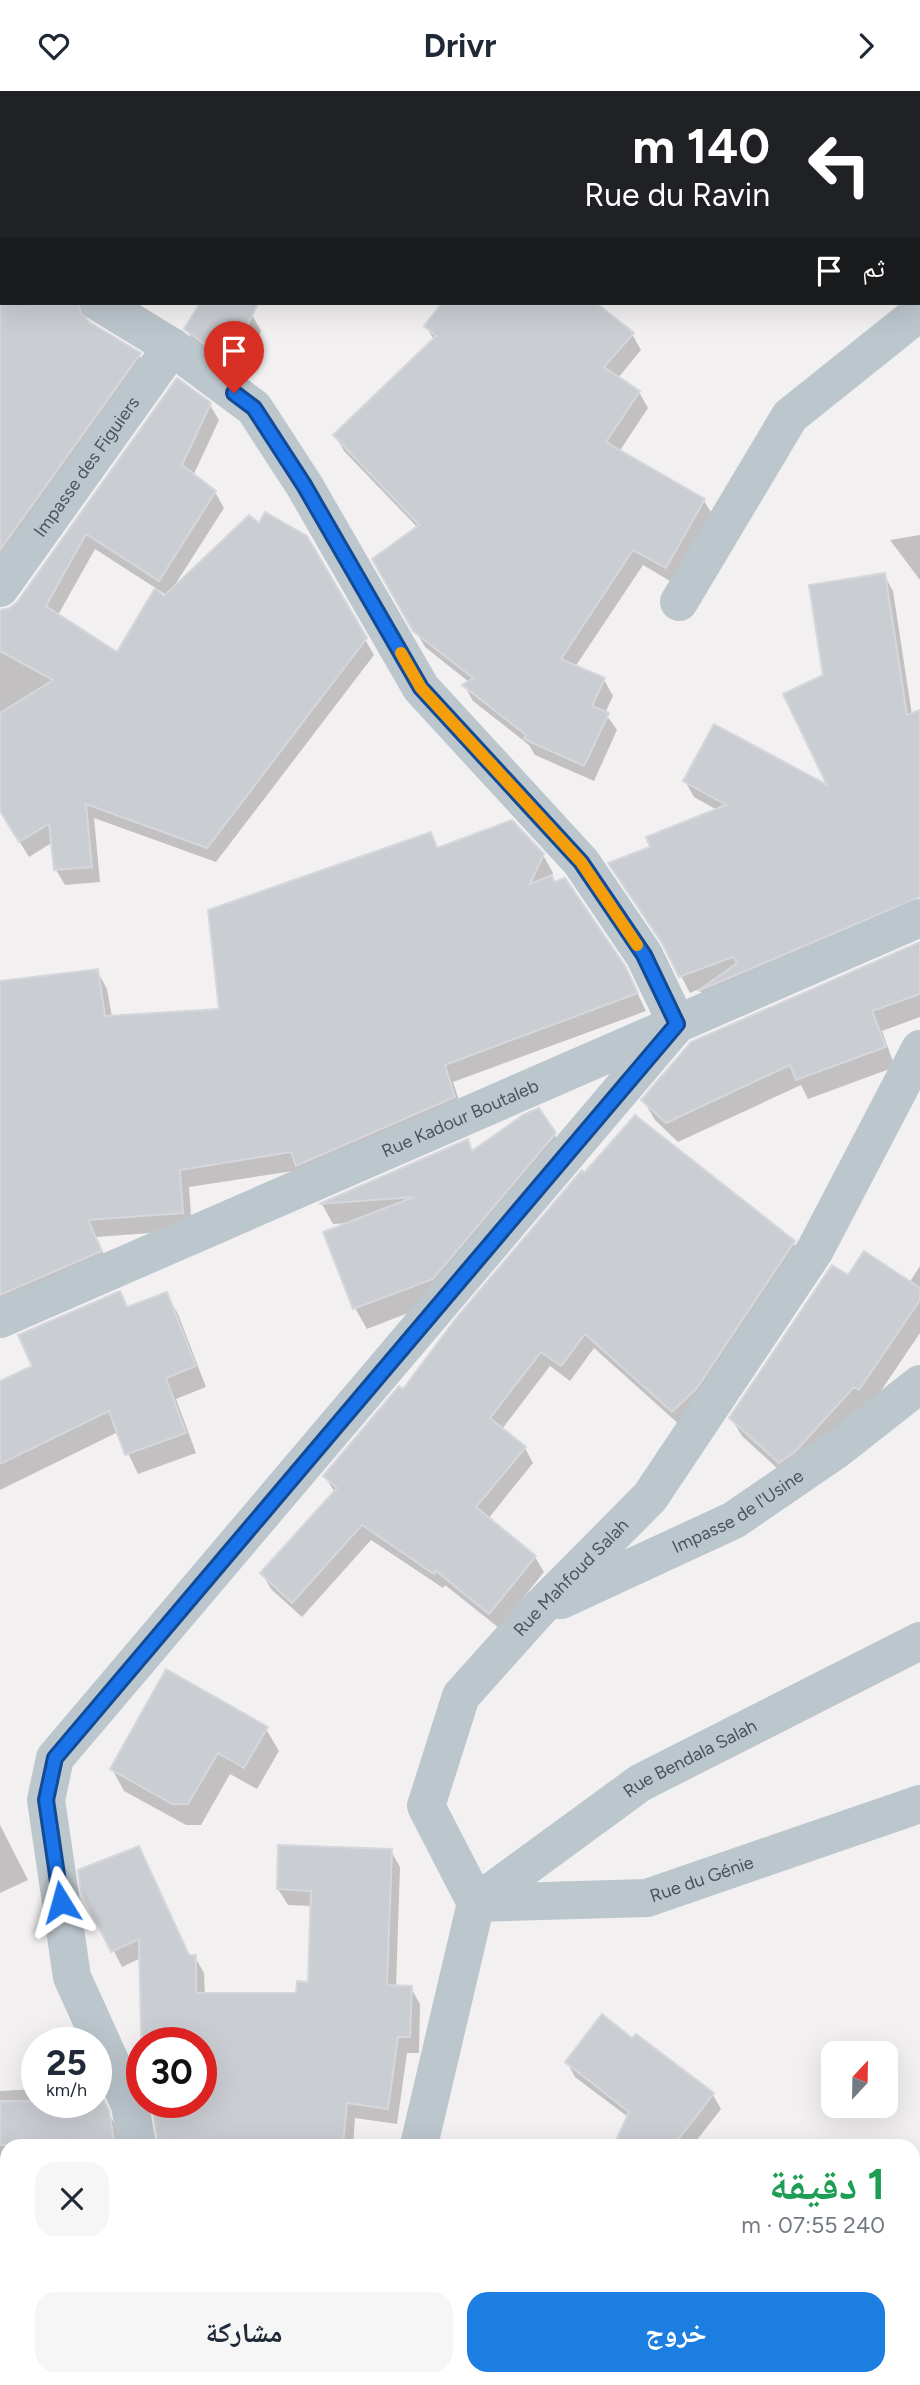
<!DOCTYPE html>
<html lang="ar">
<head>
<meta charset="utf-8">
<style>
  body { margin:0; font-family:Figtree,"Noto Naskh Arabic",sans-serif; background:#f6f6f7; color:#1f2937; direction:rtl; height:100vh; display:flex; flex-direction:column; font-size:26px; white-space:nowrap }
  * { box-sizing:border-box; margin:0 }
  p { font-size:23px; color:#747a83 }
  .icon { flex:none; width:38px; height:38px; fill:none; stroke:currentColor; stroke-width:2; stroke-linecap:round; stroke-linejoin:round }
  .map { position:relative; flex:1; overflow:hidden; direction:ltr }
  .side { position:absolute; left:0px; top:2048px; width:920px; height:247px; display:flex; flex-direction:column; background:#fff; border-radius:21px 21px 0 0; box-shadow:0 7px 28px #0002; direction:rtl }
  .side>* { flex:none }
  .banner { position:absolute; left:0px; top:0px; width:920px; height:214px; box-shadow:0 7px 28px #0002; direction:rtl; background:#202124; color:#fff; overflow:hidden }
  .needle { width:46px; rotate:22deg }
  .buttons { position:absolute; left:821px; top:1950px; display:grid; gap:14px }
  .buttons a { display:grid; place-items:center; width:77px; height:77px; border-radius:14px; background:#fff; box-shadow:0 7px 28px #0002; font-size:35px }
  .speed { position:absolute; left:21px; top:1936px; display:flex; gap:14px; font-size:35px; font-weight:700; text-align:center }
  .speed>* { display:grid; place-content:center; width:91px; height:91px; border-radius:50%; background:#fff; box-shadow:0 7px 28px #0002; line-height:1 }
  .speed small { font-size:18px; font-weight:400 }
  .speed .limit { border:10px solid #d22; background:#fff; color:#111 }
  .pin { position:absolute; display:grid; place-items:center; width:60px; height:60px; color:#fff; margin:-72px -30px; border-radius:50% 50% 50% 0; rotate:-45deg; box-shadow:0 0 7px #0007 }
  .pin .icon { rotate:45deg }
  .me { position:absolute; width:77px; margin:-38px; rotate:352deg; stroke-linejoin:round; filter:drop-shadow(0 0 5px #0008) }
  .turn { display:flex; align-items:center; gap:24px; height:147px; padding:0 35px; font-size:32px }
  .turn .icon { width:91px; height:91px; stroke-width:2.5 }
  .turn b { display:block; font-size:49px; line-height:60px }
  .then { display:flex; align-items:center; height:66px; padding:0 35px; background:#0003; gap:14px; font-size:26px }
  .round { display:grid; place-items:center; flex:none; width:74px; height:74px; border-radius:21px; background:#f6f6f7 }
  .headline { display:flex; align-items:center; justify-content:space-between; height:119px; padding:0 35px }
  h1 { font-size:42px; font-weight:700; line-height:52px; color:#1e9e55 }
  .cta { display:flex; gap:14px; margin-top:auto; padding:14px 35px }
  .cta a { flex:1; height:80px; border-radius:21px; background:#1c7ee1; color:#fff; font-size:28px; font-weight:700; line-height:80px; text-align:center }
  .cta a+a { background:#f6f6f7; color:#1f2937 }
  header { display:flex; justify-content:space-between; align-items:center; height:91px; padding:0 35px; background:#fff; font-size:32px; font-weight:700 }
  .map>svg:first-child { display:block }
</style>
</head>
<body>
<header><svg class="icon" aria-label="forward" viewBox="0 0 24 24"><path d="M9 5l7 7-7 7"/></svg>Drivr<svg class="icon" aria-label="heart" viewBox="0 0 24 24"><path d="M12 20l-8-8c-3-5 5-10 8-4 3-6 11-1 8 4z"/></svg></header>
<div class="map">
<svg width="920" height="2294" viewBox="0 0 920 2294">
  <rect width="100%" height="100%" fill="#f3f0f1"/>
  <!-- shadow -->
  <path fill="#0003" fill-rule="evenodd" d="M0,0H101L2,2L0,147Z
    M0,175L2,212H84L88,232L139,264L148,279L0,486Z
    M202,212H234L252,224L261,240L239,286L195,253L186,238Z
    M444,212H593L632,243L641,259L618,287L639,301L648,317L619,361L704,410L714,426L675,493L643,474L575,576L604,589L613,605L605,622L617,639L594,690L535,664L529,654L473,610L464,594L469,591L425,556L374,468L418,437L344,360L335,344L434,249L426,235Z
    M210,314L219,329L193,385L215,401L224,417L171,500L260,434L306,446L374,564L216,771L94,727L100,791L65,794L56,779L53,751L29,766L0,719V520L9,519L19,511ZM95,458L168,505L117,564L58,524Z
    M920,444V489L890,449Z
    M884,484L893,500L912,624L920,621V801L907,807L914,826L709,915L699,898L690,902L668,860L652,757L717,719L694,706L685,690L831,698L825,585Z
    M430,743L439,758L543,764L553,782L551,786L555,793L634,895L646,920L453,991L464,1024L300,1079L189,1096L192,1139L96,1146L111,1178L0,1207V891L97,880L107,898L112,926L221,920Z
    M920,853V926L882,940L895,976L808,1008L801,994L678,1051L655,1029L643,1009Z
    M554,1043L566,1064L444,1208L367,1238L355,1217L325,1142L350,1132L333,1133L322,1113L467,1050L473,1061Z
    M793,1151L802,1167L681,1335L594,1257L570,1290L550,1275L502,1338L525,1357L533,1372L488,1428L535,1466L544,1481L499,1537L445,1494L443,1497L371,1449L302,1526L271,1498L262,1482L335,1402L325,1385L404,1301Z
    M920,1175V1242L870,1316L790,1389L742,1345L731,1327L849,1187L909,1192Z
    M119,1202L128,1218L167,1203L178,1223L206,1296L176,1308L196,1362L138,1383L118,1341L0,1399V1292L34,1276Z
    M266,1638L279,1660L257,1698L230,1683L201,1734H186L124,1700L112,1678Z
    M0,1734L28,1789L0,1802Z
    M391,1760L400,1776L396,1896L411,1897L420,1913L419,1962H407L397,2033L355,2027L353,2054H159L153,2011H201V1951H142L141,1867L122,1876L83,1799L190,1866H195L204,1882L205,1904H298L309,1893L312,1815L288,1814L278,1798Z
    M636,1945L713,2004L721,2018L693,2054H616L628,2026L575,1986L567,1971L633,1950Z
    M96,1996L117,2038L120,2054H7V2287H155L149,2294H0V2000L37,1998V2011H96Z
    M920,2185V2208L914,2197V2190Z
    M184,2287H371L375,2294H183Z
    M411,2287H498L497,2294H412Z
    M568,2287H699L696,2294H572Z
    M788,2287H829L836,2294H781Z"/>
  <!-- building -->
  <path fill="#caced3" stroke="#d5d7dc" stroke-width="2" d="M0,212H78L81,222L89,231L141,262L0,459Z
    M200,212H258L230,272L184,238Z
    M442,212H596L634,242L604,276L640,300L606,351L705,408L666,477L633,459L561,568L605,587L592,615L609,622L584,675L524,648L526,644L462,594L473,587L413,540L372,468L419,434L333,344L436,245L424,235Z
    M177,287L211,312L182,374L216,400L159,490L86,443L46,515L117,561L155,497L164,505L249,424L259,432L265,421L307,445L367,547L207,757L86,713L92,776L54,779L49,733L19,751L0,720V622L53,589L0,560V519L10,517L18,510Z
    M885,482L907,624L920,619V806L698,900L737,872L733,866L679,886L662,852L608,772L650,756L646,746L726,714L683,690L714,633L827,694L783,603L823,584L809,494Z
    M512,729L544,763L530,793L552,784L554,791L565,787L625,875L638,902L445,974L455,1006L296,1075L291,1061L180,1079L183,1122L88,1129L102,1160L0,1204V890L98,878L105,925L219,918L208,819L431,741L437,757Z
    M920,851V903L872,920L886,956L796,989L790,974L666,1032L641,1009L691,951Z
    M539,1017L556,1042L433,1188L353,1218L323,1141L414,1106L319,1113L468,1048L472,1060L523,1024Z
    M635,1024L795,1150L697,1297L672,1321L585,1243L561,1275L541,1261L490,1327L526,1356L476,1416L536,1465L489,1523L436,1480L434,1483L362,1434L292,1512L260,1482L337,1397L323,1385L399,1295L403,1298L457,1226L582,1079L584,1082Z
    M864,1160L920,1197V1209L859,1299L854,1296L795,1361L779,1372L729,1327L832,1174L848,1184Z
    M120,1200L127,1216L167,1201L196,1275L166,1287L186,1342L125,1364L109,1320L0,1373V1290L32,1275L18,1244Z
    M166,1578L268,1636L244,1677L218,1662L188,1713H172L110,1678Z
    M278,1754L392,1758L387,1894L412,1895L410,1946H398L388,2018L347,2012L343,2054H158L152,2011H201V1951H142V1987L139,1848L111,1861L81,1800L78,1779L139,1755L189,1864H196V1902H296L297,1890L308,1891L311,1800L277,1798Z
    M602,1923L632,1947L636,1943L714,2002L674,2054H614L629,2021L565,1971Z
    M96,1994L109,2020L115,2054H0V2010L96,2011Z"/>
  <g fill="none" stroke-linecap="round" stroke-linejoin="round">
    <!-- street -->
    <g stroke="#bcc6cd" stroke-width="38">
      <path d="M530,0L539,2"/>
      <path d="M589,2L597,0"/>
      <path d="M919,25L920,21"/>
      <path d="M0,151L2,152"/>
      <path d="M100,212L172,256L254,317L304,394L421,597L581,771L644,864L677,933L55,1667L46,1709L72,1886L130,2014L137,2054"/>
      <path id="s1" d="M0,497L172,256"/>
      <path d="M679,511L790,325L920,221"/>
      <path id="s2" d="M0,1228L920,827"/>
      <path id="s3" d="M561,1509L734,1429L836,1359L920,1293"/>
      <path id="s4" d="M476,1812L640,1692L920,1550"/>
      <path id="s5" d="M476,1812L647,1807L920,1713"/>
      <path id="s6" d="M419,2054L476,1812L426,1715L461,1605L537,1520L650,1406L815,1159L920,958"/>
      <path d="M914,2091L920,2088"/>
      <path d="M160,2287V2294"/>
      <path d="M388,2287V2294"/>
      <path d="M880,2287L886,2294"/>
      <path d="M710,2294L714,2287"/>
    </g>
  </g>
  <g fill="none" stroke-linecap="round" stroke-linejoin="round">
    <!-- route casing -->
    <g stroke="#114b97" stroke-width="18">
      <path id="route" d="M61,1811L46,1709L55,1667L677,933L644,864L581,771L421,597L304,394L254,317L234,302"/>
    </g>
    <!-- route -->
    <use href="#route" stroke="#1a73e8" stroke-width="12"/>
    <!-- slow -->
    <path stroke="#f59e0b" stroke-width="12" d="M401,562L421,597L581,771L637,854"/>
  </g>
  <g text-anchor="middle" stroke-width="7" stroke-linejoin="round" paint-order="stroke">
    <!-- street labels -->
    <g font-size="18" fill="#48555e" stroke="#fff">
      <text dy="6" stroke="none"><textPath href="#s1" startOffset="149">Impasse des Figuiers</textPath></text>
      <text dy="6" stroke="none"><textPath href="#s2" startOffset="502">Rue Kadour Boutaleb</textPath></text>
      <text dy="6" stroke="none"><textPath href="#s3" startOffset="198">Impasse de l'Usine</textPath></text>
      <text dy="6" stroke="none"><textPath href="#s6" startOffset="635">Rue Mahfoud Salah</textPath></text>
      <text dy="6" stroke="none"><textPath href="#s4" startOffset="259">Rue Bendala Salah</textPath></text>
      <text dy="6" stroke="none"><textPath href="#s5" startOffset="229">Rue du Génie</textPath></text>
    </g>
  </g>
</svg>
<div class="buttons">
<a><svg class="needle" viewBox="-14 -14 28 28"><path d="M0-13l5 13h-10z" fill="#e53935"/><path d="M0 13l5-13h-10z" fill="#747a83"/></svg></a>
</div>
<div class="speed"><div>25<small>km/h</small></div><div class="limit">30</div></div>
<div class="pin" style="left:234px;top:302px;background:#d93025"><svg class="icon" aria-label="arrive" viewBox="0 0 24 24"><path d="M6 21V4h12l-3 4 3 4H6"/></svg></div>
<svg class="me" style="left:61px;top:1811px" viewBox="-20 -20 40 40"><path d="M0-17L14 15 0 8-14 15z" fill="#1a73e8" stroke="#fff" stroke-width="4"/></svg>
<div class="banner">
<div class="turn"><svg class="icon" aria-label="left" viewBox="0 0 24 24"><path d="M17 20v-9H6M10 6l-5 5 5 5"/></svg><div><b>140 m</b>Rue du Ravin</div></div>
<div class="then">ثم<svg class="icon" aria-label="arrive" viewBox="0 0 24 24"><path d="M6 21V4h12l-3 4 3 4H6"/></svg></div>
</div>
<section class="side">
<div class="headline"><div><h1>1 دقيقة</h1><p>240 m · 07:55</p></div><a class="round"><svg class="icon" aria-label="close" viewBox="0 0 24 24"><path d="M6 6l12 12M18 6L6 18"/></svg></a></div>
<div class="cta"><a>خروج</a><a>مشاركة</a></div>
</section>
</div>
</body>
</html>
